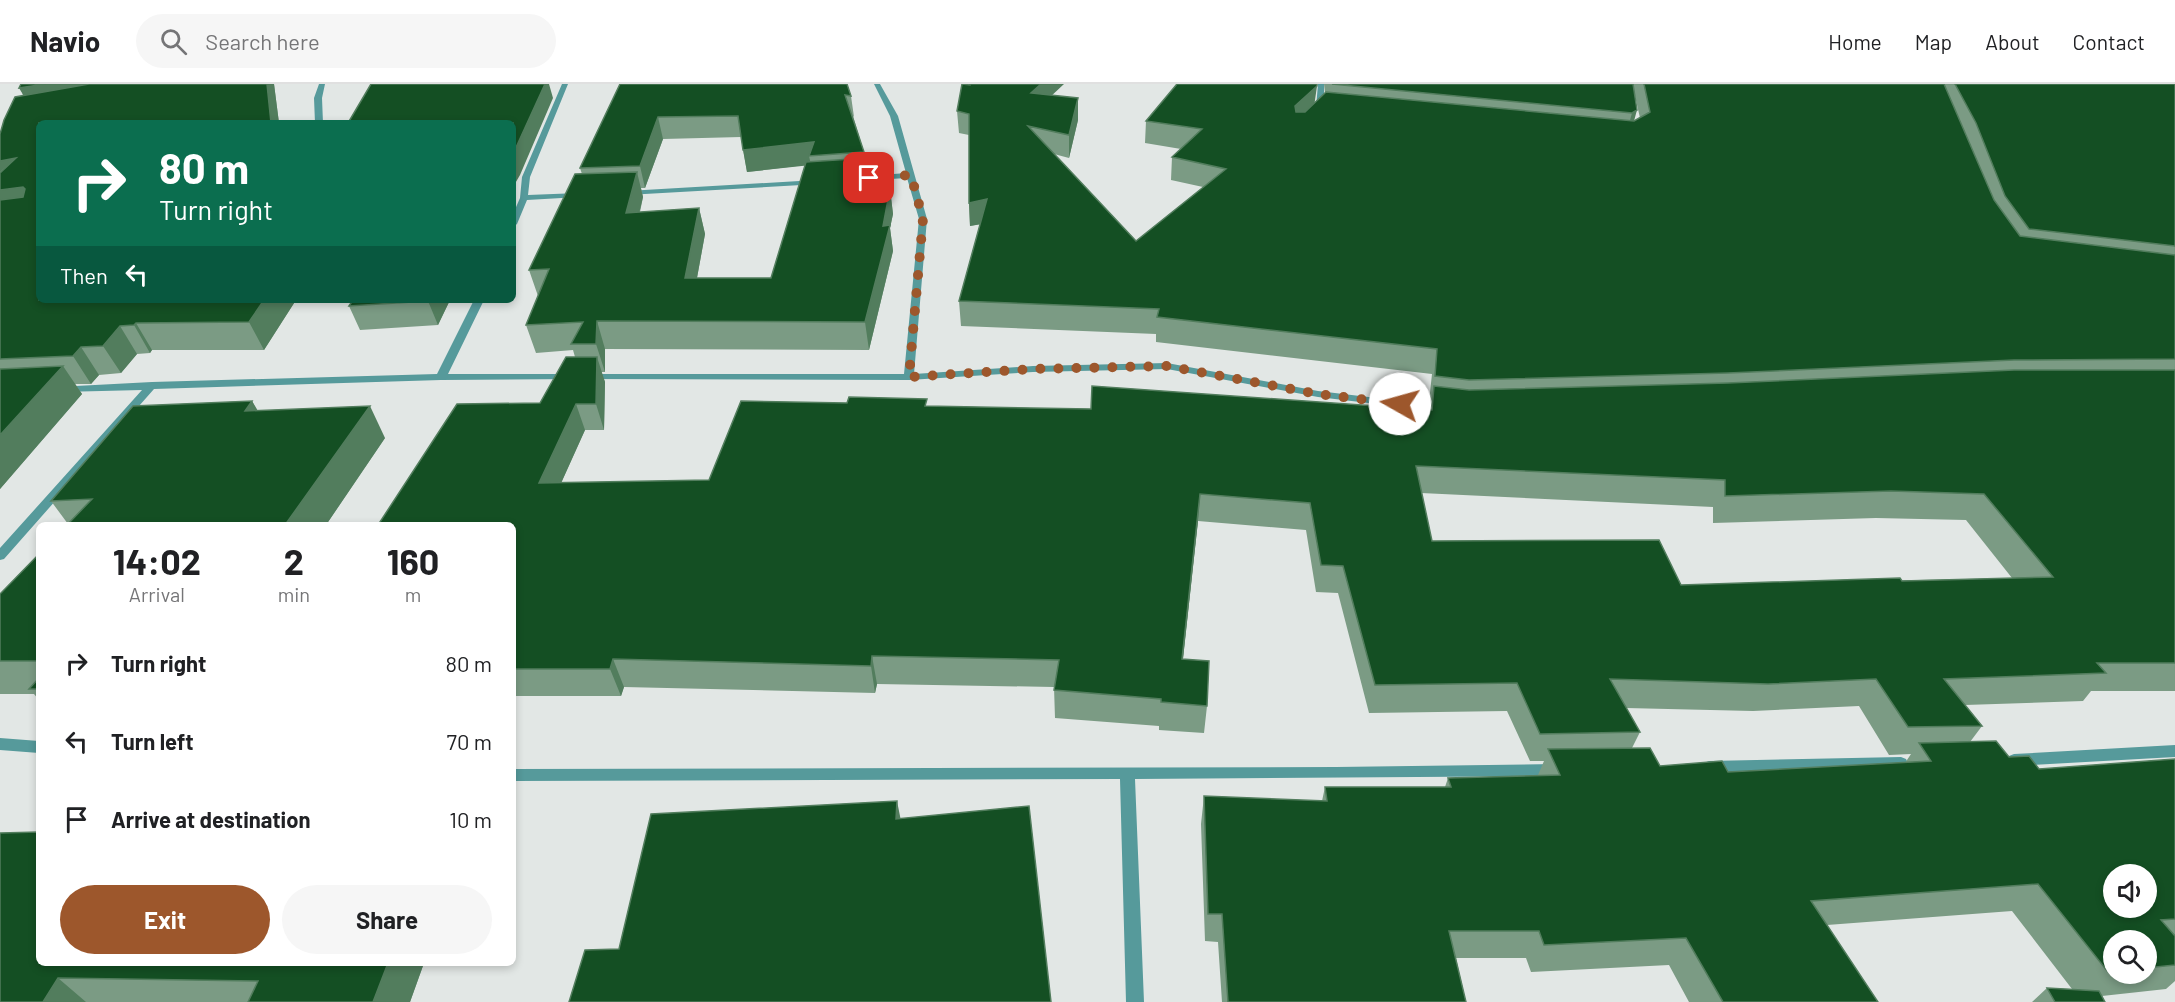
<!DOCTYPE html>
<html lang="en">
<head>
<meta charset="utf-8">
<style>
  body { margin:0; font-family:Barlow,sans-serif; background:#f6f6f6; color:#202124; height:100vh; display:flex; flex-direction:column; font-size:22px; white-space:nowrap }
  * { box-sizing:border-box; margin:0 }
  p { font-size:20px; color:#757577 }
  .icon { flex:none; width:33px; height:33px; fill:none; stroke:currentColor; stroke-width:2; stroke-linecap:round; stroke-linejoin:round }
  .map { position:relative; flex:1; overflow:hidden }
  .details { position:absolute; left:36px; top:438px; width:480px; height:444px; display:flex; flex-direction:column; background:#fff; border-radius:9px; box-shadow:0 3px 9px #0003 }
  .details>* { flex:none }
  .hud { position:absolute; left:36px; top:36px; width:480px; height:183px; border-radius:9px; box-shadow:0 3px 9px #0003; background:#0b6e4f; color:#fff; overflow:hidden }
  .controls { position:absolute; left:2103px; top:780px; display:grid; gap:12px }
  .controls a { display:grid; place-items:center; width:54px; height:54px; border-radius:50%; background:#fff; box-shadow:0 3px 9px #0003; font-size:30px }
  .pin { position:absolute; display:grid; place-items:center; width:51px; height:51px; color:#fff; margin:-26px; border-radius:12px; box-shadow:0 3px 9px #0006 }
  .me { position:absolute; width:66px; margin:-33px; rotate:277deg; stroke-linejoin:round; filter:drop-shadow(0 0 4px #0008) }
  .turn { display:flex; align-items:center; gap:21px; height:126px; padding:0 24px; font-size:27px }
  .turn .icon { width:78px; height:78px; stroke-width:2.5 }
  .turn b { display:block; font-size:42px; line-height:51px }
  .then { display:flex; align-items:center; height:57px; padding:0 24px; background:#0003; gap:12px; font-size:22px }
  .eta { display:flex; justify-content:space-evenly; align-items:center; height:102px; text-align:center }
  .eta b { font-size:36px; font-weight:700; line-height:42px }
  .button { display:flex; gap:12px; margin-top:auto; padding:12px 24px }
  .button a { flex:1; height:69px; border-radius:36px; background:#9d572c; color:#fff; font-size:24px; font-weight:700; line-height:69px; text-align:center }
  .button a+a { background:#f6f6f6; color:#202124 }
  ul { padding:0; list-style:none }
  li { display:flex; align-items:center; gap:18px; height:78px; padding:0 24px }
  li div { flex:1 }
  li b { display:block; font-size:22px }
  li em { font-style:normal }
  header { display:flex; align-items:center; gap:36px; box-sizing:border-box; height:84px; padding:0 30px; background:#fff; border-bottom:2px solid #e0e0e0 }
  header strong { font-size:28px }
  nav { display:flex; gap:33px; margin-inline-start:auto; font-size:21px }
  .search { width:420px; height:54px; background:#f6f6f6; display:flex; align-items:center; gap:15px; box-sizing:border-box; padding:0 21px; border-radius:33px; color:#757577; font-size:22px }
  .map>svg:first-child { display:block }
</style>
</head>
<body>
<header>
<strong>Navio</strong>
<div class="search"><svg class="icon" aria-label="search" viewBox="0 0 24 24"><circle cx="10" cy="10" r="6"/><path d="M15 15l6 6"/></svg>Search here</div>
<nav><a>Home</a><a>Map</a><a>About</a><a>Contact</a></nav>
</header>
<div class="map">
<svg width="2175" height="918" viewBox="0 0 2175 918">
  <rect width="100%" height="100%" fill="#e2e7e5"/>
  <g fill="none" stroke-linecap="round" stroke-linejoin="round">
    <!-- minor -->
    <path fill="#569a9b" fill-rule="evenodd" d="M319,0H325L322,14L323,39H315L314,14Z
      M562,0H568L530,93L528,111L579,109L583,111L579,113L527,116L517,140L513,143V130L520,114L522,93Z
      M874,0H880L898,32L927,135L914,290L1033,282L1167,279L1318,307L1444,322L1449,325L1444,328L1318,313L1167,285L1033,288L909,296L585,295V291L589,290H904L919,135L907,94L857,97L853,95L857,93L906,89L890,32Z
      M1318,0H1324V25L1317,30L1313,28L1316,24Z
      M816,96H819V100L627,111L623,109L627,107Z
      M474,216H484L448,290H572L576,291V295L441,296L154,305L4,475L0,476V464L142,306L61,308L56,305L57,303L152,298L437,290Z
      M0,654L39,657V669L0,666Z
      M2175,661V673L2014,682L2009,680L2007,676L2009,672L2014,670Z
      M1901,673L1906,675L1908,679L1906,683L1901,685L1709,689L1704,687L1702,683L1704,679L1709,677Z
      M1556,680L1561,682L1563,686L1561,690L1556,692L1135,695L1144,918H1126L1120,695L513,697V685L1336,683Z"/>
  </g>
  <!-- wall -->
  <path fill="#7b9b84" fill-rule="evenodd" d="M21,0H274L279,39H39V216H296L264,266H152L150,269L137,270L121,289L99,291L91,300H75L82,310L0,405V50L23,12Z
    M620,0H847L851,12L854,33L853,32L864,68L865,74L877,105H890L893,130L890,144L893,167L869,266L605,265V288H601L605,298L604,346H585L561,399L709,396L927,322L1091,325L1429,326L1430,318H1429L1432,290L1156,258V250L961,242L959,217L980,140L970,142L969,119V51L959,49L957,27L1052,11L1078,14V36L1069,74L1054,70L1136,157L1203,103L1171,96L1172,73L1181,65L1145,59L1146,37L1314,19L1325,9L1324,0H2175V607H2091L2083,617L1965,621L1982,642L1970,658L2039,685L2175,675V897L2166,905L2102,912L2105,918H2032L2047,904L2072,905L2012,827L1827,841L1878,918H1689L1669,881L1531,888L1526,874H1456L1466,918H1222L1218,858L1205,857L1201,740L1204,712L1322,717L1325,703H1445L1448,694L1538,691L1544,677H1530L1507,627L1369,629L1338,509L1316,508L1306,446L1198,437L1183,575L1207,622L1204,649L1159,646V642L1055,634L1054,603L877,600L875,609L624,603L621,612H513V441L540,319L575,273L573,266L536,269L526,241L538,212L529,186L582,90L580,84ZM1635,12L1640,34L1634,37ZM741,53L747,88L805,81L771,194H697L705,150L699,124L640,128L643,113L641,104H645L663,55ZM1421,409L1713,423V439L1876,434L1966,436L2012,494L1681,501L1432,457ZM1859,622L1889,671L1911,670L1905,679L1728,688L1660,682L1632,664L1640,648L1626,624L1753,627ZM2114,856H2146V890H2114Z
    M450,216L438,241L360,246L349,222Z
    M252,317L258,327L385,354L326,441H67L68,440L51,417Z
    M39,470V616L34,610H0V510Z
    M0,749L424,879L410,918H0Z"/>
  <!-- shaded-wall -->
  <path fill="#527d5d" d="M45,0H196L33,27L19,4Z
    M267,0H274L279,39H271Z
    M545,0H549L553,14L520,91L513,103V70Z
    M1041,0H1064L1032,30L1031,9Z
    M1317,2L1314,23L1293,44L1295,22Z
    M1078,14V36L1069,74V51Z
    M1637,26L1631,48L1626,51L1632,29Z
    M658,33L663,55L645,104L640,82Z
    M814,58L809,72L811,81L747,88L743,66Z
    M16,74L0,88V77Z
    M637,88L643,113L633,155L626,129Z
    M23,103L39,128L0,134V106Z
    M890,105L893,130L890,144L893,167L869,266L865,238Z
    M987,115L988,139L970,142L969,119Z
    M699,124L705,150L692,221L685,194Z
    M264,216H296L264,266L249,238Z
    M428,216H450L438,241L428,217Z
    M597,237L605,265V288L596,260Z
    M136,239L152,266L150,269L134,241Z
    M120,242L137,270L121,289L103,262Z
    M81,263L99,291L91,300L73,272Z
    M597,273L605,298L604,346L596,320Z
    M63,282L82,310L0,405V351Z
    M252,317L270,349L245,327Z
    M576,320L585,346L549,426L539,399Z
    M370,322L385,354L326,441H285Z
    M1200,410L1198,437L1180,602L1182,575Z
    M872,572L877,600L875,609L871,582Z
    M613,575L624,603L621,612L610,585Z
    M897,717L903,747L896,735Z
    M388,879H424L410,918H373Z
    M58,894L86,918H43Z"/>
  <!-- building -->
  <path fill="#144f23" stroke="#527d5d" stroke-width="1.5" fill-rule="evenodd" d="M21,0H45L19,4Z
    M89,0H267L271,39H39V216H264L249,238L136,239L134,241L120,242L103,262L81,263L73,272L0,275V116L23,113L25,105L23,103L0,106V89L16,74L0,77V50L4,36L15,13Z
    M371,0H545L513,70V39H348Z
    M620,0H847L851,12L845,11L864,68L809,72L814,58L743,66L738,32L658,33L640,82L580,84Z
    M962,0L970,1V0H1041L1031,9L1078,14L1069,51L1028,42L1136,157L1226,85L1172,73L1202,45L1146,37L1177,0H1317V2L1295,22L1296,28H1305L1326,8L1634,37L1650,28L1644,0H1944L1994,116L2020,152L2175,171V275L2014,276L1728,289L1469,296L1435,292L1437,265L1157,233L1159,225L959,217L987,115L969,119V30L957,27Z
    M1332,0H1633L1637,26L1632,29Z
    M1955,0H2175V162L2029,145L2005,112L1976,39Z
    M867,74L877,105H890L883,142L890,141L865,238L597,237L596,260H571L583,238L526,241L549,185L529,186L575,90L637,88L626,129L699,124L685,194H771L806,78Z
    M353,216H428V217L349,222Z
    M566,273H597L596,320H576L539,399L709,396L741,317L847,319L849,313L927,315L925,322L1091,325L1092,302L1432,326L1434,302L1469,306L1728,299L2014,286H2175V579H2097L2106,589L1944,595L1982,642L1908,643L1876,595L1768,600L1610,595L1640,648L1540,650L1517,599L1375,601L1343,482L1321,481L1310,419L1200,410L1182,575L1209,577L1207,622L1161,618V615L1054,606L1059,576L872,572L871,582L613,575L610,585H513V441H378L457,320L540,319ZM1416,382L1725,396V412L1891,407L1984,410L2053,493L1902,497L1900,494L1681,501L1659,456L1432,457Z
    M63,282L0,351V285Z
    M252,317L245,327L370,322L285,441H67L92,415L51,417L133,322Z
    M39,470V577H0V510Z
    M39,594V605H29Z
    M1996,657L2009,673L2029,672L2039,685L2175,675V835L2161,836L2175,852V881L2146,884V856H2114V887L2108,888L2038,800L1811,817L1878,918H1723L1686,854L1544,861L1539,847H1449L1466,918H1228L1222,830H1208L1204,712L1327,717L1325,703H1451L1448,694L1560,691L1548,665L1650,664L1660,682L1722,677L1728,688L1931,677L1919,659ZM2114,790H2146V824H2114Z
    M897,717L896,735L1029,722L1051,918H569L585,866L619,865L651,730Z
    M39,748V879H388L373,918H248L258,897L58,894L43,918H0V749Z
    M2047,904L2099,907L2105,918H2055Z"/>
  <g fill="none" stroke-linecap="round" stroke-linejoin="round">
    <!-- route -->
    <path stroke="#9d572c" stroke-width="10" stroke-dasharray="0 18" d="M869,94L911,91L923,135L909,293L1033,285L1167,282L1318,310L1400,320"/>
  </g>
</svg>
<div class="controls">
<a><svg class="icon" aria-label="sound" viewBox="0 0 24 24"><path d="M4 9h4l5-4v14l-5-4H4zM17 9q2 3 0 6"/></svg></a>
<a><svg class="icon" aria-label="search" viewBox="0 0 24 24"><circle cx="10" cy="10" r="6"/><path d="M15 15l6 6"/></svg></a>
</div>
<div class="pin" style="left:869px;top:94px;background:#d93025"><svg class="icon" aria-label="arrive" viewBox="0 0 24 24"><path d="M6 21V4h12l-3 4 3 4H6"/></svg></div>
<svg class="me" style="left:1400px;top:320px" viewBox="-20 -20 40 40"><circle r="19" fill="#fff"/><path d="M0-13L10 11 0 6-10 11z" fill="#9d572c"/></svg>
<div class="hud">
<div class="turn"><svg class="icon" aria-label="right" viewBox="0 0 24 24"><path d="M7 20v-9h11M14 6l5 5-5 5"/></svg><div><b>80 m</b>Turn right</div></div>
<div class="then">Then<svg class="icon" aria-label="left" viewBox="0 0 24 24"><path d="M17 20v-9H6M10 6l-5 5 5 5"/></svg></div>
</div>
<section class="details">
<div class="eta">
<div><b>14:02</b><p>Arrival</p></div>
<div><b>2</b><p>min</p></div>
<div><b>160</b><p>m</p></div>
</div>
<ul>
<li><svg class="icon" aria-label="right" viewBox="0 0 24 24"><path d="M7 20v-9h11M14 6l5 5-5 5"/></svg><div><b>Turn right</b></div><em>80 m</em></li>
<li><svg class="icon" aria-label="left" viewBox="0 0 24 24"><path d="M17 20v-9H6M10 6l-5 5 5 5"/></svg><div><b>Turn left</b></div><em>70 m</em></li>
<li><svg class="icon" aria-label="arrive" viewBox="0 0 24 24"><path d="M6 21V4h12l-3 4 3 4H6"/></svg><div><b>Arrive at destination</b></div><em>10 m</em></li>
</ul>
<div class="button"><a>Exit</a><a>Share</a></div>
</section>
</div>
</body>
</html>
